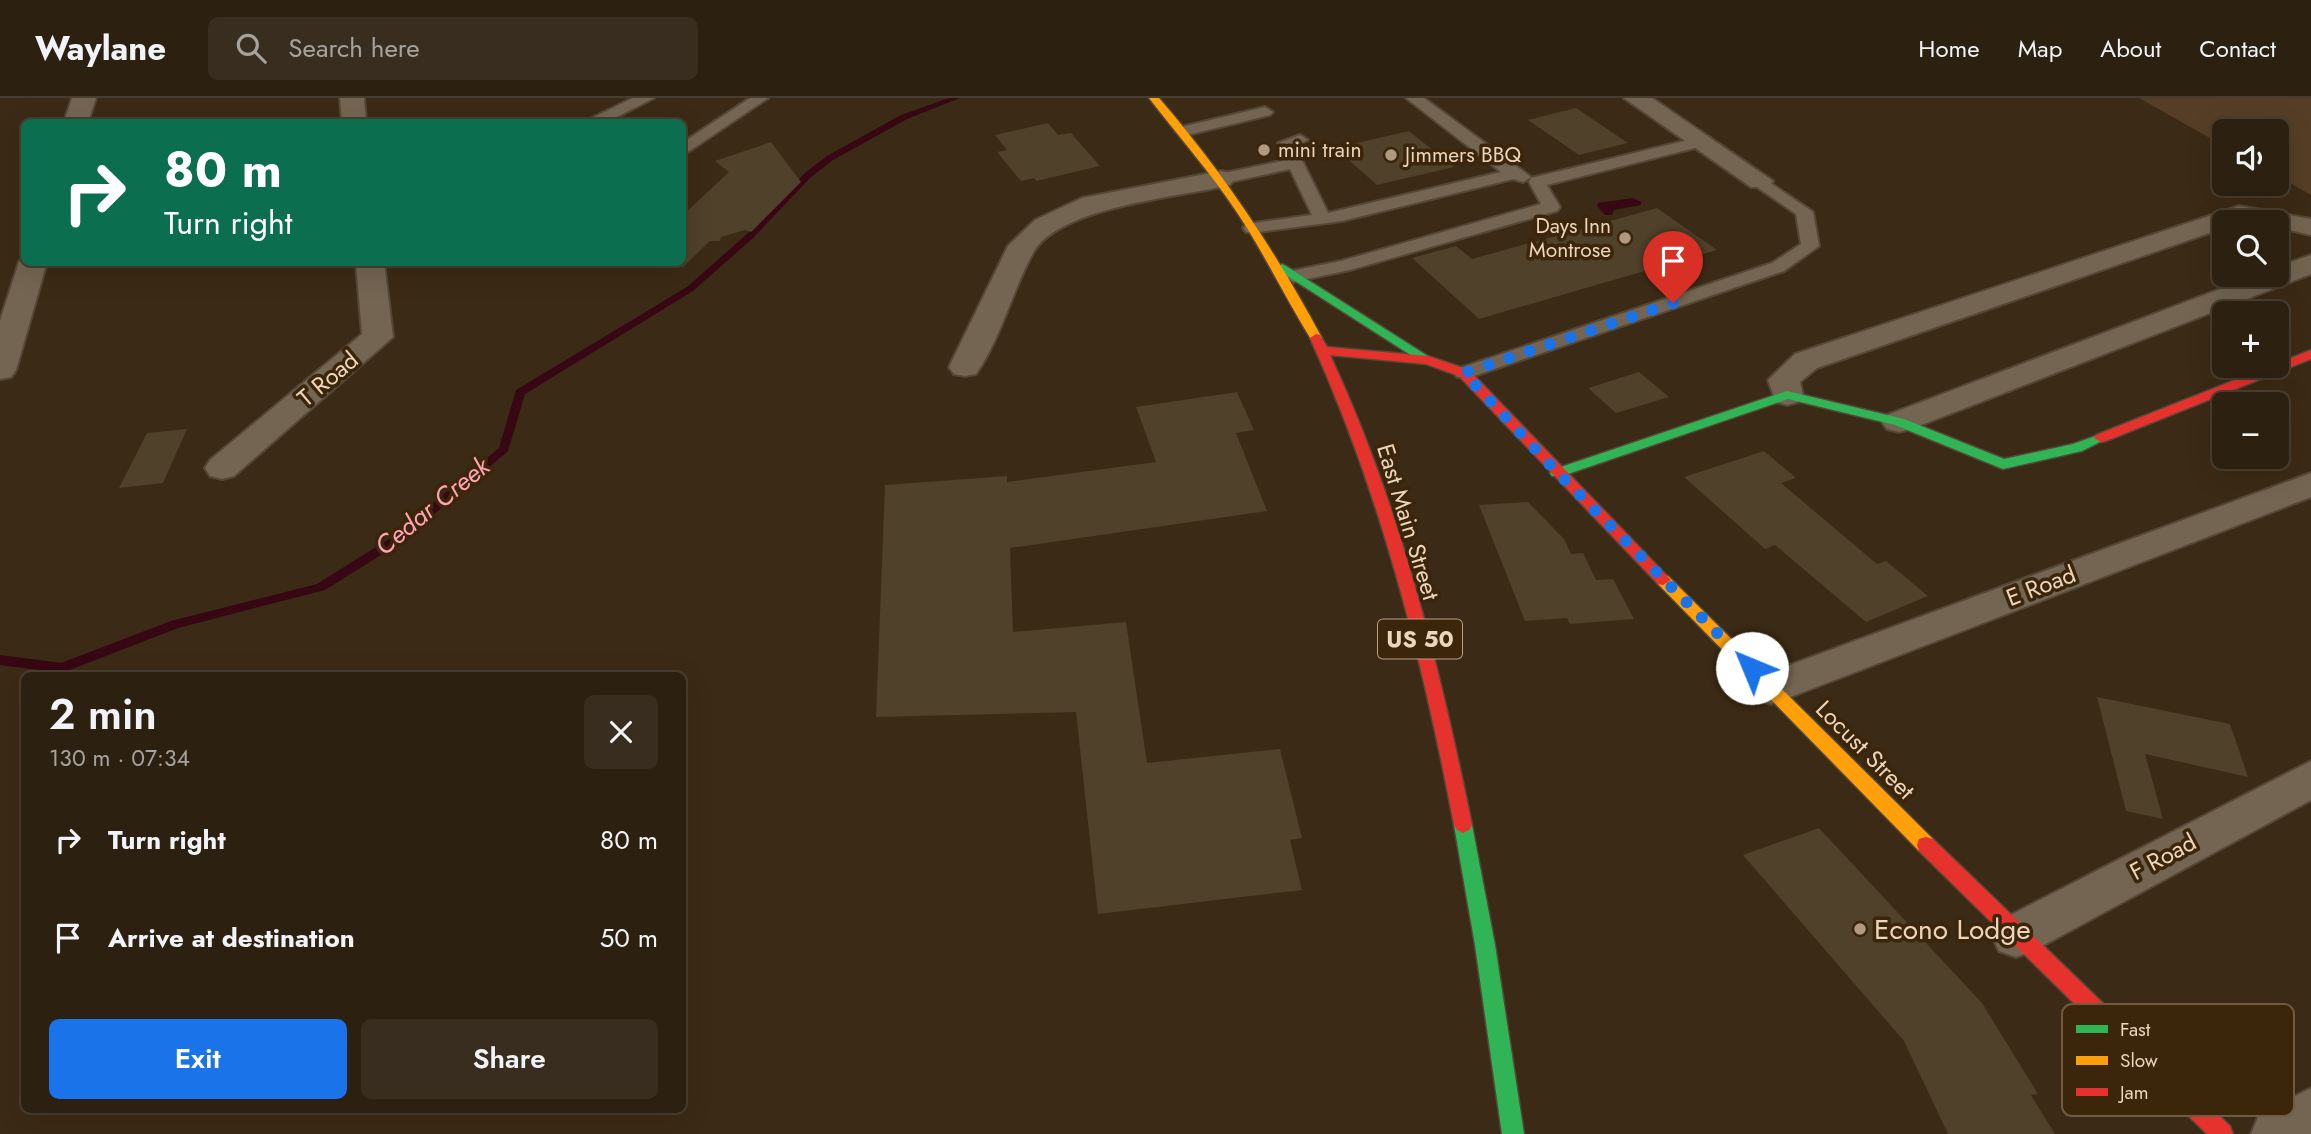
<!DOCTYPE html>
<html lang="en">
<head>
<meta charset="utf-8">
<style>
  body { margin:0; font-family:Jost,sans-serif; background:#382d1e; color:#f1f3f6; height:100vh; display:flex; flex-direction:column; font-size:26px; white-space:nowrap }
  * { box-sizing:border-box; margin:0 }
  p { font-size:23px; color:#a6a39f }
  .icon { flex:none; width:38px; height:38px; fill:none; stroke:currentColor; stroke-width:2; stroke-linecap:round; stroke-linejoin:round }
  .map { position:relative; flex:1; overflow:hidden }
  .drawer { position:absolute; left:21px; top:574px; width:665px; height:441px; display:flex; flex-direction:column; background:#2c2010; border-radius:10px; box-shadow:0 7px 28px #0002,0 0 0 2px #483e30 }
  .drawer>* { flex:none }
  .guide { position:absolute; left:21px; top:21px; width:665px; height:147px; border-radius:10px; box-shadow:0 7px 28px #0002,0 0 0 2px #483e30; background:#0b6e4f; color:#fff; overflow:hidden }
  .fabs { position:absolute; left:2212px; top:21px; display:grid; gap:14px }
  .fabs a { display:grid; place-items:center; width:77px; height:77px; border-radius:10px; background:#2c2010; box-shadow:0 7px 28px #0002,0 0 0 2px #483e30; font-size:35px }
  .pin { position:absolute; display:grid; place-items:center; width:60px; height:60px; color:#fff; margin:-72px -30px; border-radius:50% 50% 50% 0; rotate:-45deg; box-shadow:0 0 7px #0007 }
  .pin .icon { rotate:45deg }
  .me { position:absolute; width:77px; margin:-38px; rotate:315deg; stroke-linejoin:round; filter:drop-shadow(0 0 5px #0008) }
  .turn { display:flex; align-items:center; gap:24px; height:147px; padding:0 28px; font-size:32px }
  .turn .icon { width:91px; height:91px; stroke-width:2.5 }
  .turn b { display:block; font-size:49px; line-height:60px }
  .round { display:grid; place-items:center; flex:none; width:74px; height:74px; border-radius:10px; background:#382d1e }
  .summary { display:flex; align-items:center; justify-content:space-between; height:119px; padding:0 28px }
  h1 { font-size:42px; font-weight:600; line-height:52px }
  .button { display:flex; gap:14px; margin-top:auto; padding:14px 28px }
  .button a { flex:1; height:80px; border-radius:10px; background:#1a73e8; color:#fff; font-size:28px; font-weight:600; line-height:80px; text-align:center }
  .button a+a { background:#382d1e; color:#f1f3f6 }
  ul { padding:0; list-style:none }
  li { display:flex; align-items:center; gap:21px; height:98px; padding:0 28px }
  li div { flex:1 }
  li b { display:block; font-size:26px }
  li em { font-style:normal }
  header { display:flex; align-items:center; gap:42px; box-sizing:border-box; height:98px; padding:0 35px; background:#2c2010; border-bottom:2px solid #483e30 }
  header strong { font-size:33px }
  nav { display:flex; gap:38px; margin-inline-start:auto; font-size:24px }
  .search { width:490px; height:63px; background:#382d1e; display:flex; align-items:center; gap:18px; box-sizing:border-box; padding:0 24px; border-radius:10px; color:#a6a39f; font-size:26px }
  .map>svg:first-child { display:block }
</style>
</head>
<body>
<header>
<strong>Waylane</strong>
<div class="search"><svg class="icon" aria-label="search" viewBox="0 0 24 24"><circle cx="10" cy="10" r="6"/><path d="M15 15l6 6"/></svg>Search here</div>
<nav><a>Home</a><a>Map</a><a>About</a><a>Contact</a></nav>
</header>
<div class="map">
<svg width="2311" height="1036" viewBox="0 0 2311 1036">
  <rect width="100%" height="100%" fill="#3b2a15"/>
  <!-- green -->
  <path fill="#553e25" d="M2139,0H2311V97L2277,78V33H2224V48Z"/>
  <!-- water -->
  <path fill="#370713" d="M1633,100L1641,104V107L1614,112L1612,117H1605L1597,108L1598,105Z"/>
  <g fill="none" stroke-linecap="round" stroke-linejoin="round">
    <!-- stream -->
    <path fill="#370713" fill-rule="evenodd" d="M949,0H960L907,21L833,62L811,79L753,140L693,193L525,296L508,353L400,445L325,492L178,530L62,575L0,567V557L61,565L171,523L317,486L392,439L499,350L516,292L687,189L747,136L805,75L827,58L901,17Z"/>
  </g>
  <!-- building -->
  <path fill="#4f412a" d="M1576,10L1628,45L1579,57L1528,22Z
    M1048,25L1058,37L1071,35L1100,68L1036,83L1034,80L1021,83L997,54L1007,52L995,37Z
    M1409,33L1454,69L1377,87L1335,50Z
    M771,44L801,84L751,134L745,132L721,139L720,143H710L682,170V118L729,74L715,63Z
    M1657,110L1717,152L1479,221L1412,160L1456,148L1472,161Z
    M1639,274L1669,299L1616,315L1588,290Z
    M1237,294L1254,332L1236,335L1267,413L1010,450L1013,534L1126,524L1147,665L1280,651L1302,740L1290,742L1302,792L1098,816L1076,614L876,619L885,387L1007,378V384L1156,364L1136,309Z
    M187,331L163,385L119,390L147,335Z
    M1764,353L1796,380L1781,385L1877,466L1886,463L1928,498L1866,524L1775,447L1765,451L1684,379Z
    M1528,404L1564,441L1571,456L1583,455L1596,482L1613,481L1634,521L1570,526L1567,520L1525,523L1479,407Z
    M2097,599L2230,626L2248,679L2145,656L2163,721L2126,713Z
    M1819,730L1982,905L2038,996L2031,997L2055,1036H1948L1904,943L1743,757Z"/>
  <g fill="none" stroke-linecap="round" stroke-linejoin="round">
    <!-- lane casing -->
    <g stroke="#554737" stroke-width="4">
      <path id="lane" d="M633,0H654L607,24H593L590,21Z
        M750,0H768L682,58V45Z
        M1406,0H1424L1531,79L1523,84L1513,81L1342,123L1252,135L1246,134L1243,130L1246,126L1312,117L1290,71L1221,86L1213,81L1215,77L1286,62L1278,45L1300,37L1308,42L1295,48L1328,115L1501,74Z
        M1265,9L1273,14L1270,17L1183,38L1175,33L1177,30Z
        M1705,38L1711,40V46L1547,87L1560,109L1557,113L1350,172L1293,184L1284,178L1286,174L1341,163L1541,106L1529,84L1531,80Z
        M1760,78L1813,114L1819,148L1784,173L1471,279H1457L1454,275L1457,271L1772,165L1801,146L1796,116L1754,87V79Z"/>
    </g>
    <!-- street casing -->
    <g stroke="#554737" stroke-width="4">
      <path id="street" d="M72,0H96L88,24H64Z
        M340,0H364L366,24H342Z
        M1624,0H1652L1773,83L1769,89H1751Z
        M1221,73L1230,75L1234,81L1230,87C1181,99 1059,108 1033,155C1012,193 1001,240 976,276L965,278L954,276L949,269L1008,148L1035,122L1082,100Z
        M2239,108L2311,121V137L2277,129V124H2224V130L1817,270L1800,284L1803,297L1798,304L1787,307L1776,304L1768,282L1795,256Z
        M2311,157V176L1911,331L1899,334L1887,331L1882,324L1887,317L2257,177H2277V169Z
        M24,158V164H47L16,272L11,279L0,281V223L19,164Z
        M356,164H384L393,239L234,378L222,381L210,378L205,370L210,362L362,236Z
        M2311,375V399L1785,601L1771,606L1757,601L1751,590L1757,579Z
        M2311,663V702L2033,853L2016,859L1999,853L1992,838L1999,823Z
        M2311,990V1036H2251L2259,1017Z"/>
    </g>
    <!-- fast casing -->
    <g stroke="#554737" stroke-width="3">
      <path id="fast" d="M1282,166L1286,168L1434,262L1433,265H1423L1278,172L1276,170Z
        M1787,293L1904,321L2004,361L2073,346L2101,336L2108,340L2082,353L2003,371L1895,327L1788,301L1562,378H1552L1550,375L1552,372Z
        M1463,719L1469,722L1472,727L1495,847L1524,1036H1502L1475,847L1454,727L1457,722Z"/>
    </g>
    <!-- slow casing -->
    <g stroke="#554737" stroke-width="3">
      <path id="slow" d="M1149,0H1159C1223,74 1276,154 1322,240L1320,243H1312C1286,201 1265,157 1238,116C1211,75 1179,39 1149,0Z
        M1663,477L1668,478L1933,741L1935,747L1933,753L1926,755L1919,753L1658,486L1655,482Z"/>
    </g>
    <!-- jam casing -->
    <g stroke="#554737" stroke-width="3">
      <path id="jam" d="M1316,236L1320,237L1327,249L1428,258L1469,272L1671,482L1663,487L1658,486L1459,278L1426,266L1330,257C1400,407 1439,566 1472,727L1469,732L1463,735L1457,732L1454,727C1422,559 1381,396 1310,240Z
        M2311,252V261L2106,343L2101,344L2094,340L2096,337Z
        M1926,739L1933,741L2230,1028L2233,1036H2207L1919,753L1917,747L1919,741Z"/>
    </g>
    <!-- lane -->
    <use href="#lane" fill="#746552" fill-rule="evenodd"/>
    <!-- street -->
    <use href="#street" fill="#746552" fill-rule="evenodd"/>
    <!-- fast -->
    <use href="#fast" fill="#30b455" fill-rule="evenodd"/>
    <!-- slow -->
    <use href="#slow" fill="#ff9f0a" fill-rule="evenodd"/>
    <!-- jam -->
    <use href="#jam" fill="#e5322d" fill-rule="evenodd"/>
  </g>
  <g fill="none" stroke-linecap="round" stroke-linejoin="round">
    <!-- route -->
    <path stroke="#1a73e8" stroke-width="12" stroke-dasharray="0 21.6" d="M1673,205L1464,275L1558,375L1752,570"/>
  </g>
  <!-- markers -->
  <g fill="#af9982" stroke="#3b250b" stroke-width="2.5">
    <circle cx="1264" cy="52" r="7"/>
    <circle cx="1391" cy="57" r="7"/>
    <circle cx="1625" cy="140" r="7"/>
    <circle cx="1860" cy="831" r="7"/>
  </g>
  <g text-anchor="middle" stroke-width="7" stroke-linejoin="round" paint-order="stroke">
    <!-- far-poi labels -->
    <g font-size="21" fill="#edd5bd" stroke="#3b250b" text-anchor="start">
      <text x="1278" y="59">mini train</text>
      <text x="1405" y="64">Jimmers BBQ</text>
      <text x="1611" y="135" text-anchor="end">Days Inn<tspan x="1611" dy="24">Montrose</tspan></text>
    </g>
    <!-- shield labels -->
    <rect fill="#3b250b" stroke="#b8a088" stroke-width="2" x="1378" y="521.5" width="84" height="39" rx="5"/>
    <g font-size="23" font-weight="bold" fill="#edd5bd">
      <text x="1420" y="549">US 50</text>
    </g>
    <!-- street labels -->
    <g font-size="24" fill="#edd5bd" stroke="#3b250b">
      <text transform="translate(328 281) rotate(-40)" y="8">T Road</text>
      <text transform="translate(1408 424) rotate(73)" y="8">East Main Street</text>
      <text transform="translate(2041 488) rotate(-21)" y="8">E Road</text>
      <text transform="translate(1865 652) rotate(45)" y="8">Locust Street</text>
      <text transform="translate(2163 759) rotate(-28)" y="8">F Road</text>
    </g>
    <!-- water labels -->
    <g font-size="26" font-style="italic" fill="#ffa2b4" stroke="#3b250b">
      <text transform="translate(432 408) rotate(-39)" y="9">Cedar Creek</text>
    </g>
    <!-- near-poi labels -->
    <g font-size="28" fill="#edd5bd" stroke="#3b250b" text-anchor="start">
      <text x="1874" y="841">Econo Lodge</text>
    </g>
  </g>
  <!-- legend -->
  <rect x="2062" y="906" width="232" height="112" rx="10" fill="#3b250b" stroke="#705a40" stroke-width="2"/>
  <rect x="2076" y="927" width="32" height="8" fill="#30b455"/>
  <rect x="2076" y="958" width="32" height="9" fill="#ff9f0a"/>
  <rect x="2076" y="990" width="32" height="8" fill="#e5322d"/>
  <g font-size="19" fill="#edd5bd">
    <text x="2120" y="938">Fast</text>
    <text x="2120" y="969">Slow</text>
    <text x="2120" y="1001">Jam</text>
  </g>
</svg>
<div class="fabs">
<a><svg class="icon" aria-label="sound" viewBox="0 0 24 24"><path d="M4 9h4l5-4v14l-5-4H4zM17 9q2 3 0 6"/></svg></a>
<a><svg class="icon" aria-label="search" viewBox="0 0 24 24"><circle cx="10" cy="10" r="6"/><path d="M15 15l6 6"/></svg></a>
<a>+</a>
<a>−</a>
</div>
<div class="pin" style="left:1673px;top:205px;background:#d93025"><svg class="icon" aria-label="arrive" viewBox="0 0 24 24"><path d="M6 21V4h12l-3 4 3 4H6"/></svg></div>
<svg class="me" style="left:1752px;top:570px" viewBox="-20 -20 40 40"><circle r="19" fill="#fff"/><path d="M0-13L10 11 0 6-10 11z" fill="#1a73e8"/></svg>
<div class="guide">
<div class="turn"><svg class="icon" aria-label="right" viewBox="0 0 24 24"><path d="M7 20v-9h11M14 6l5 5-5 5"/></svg><div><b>80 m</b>Turn right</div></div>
</div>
<section class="drawer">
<div class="summary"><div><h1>2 min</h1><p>130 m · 07:34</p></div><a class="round"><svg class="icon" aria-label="close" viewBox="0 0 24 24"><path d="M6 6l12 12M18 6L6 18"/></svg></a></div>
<ul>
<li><svg class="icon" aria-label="right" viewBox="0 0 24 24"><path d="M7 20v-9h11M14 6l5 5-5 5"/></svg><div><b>Turn right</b></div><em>80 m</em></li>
<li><svg class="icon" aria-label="arrive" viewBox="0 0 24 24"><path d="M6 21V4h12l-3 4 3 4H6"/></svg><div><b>Arrive at destination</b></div><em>50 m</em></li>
</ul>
<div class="button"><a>Exit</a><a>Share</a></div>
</section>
</div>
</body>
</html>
